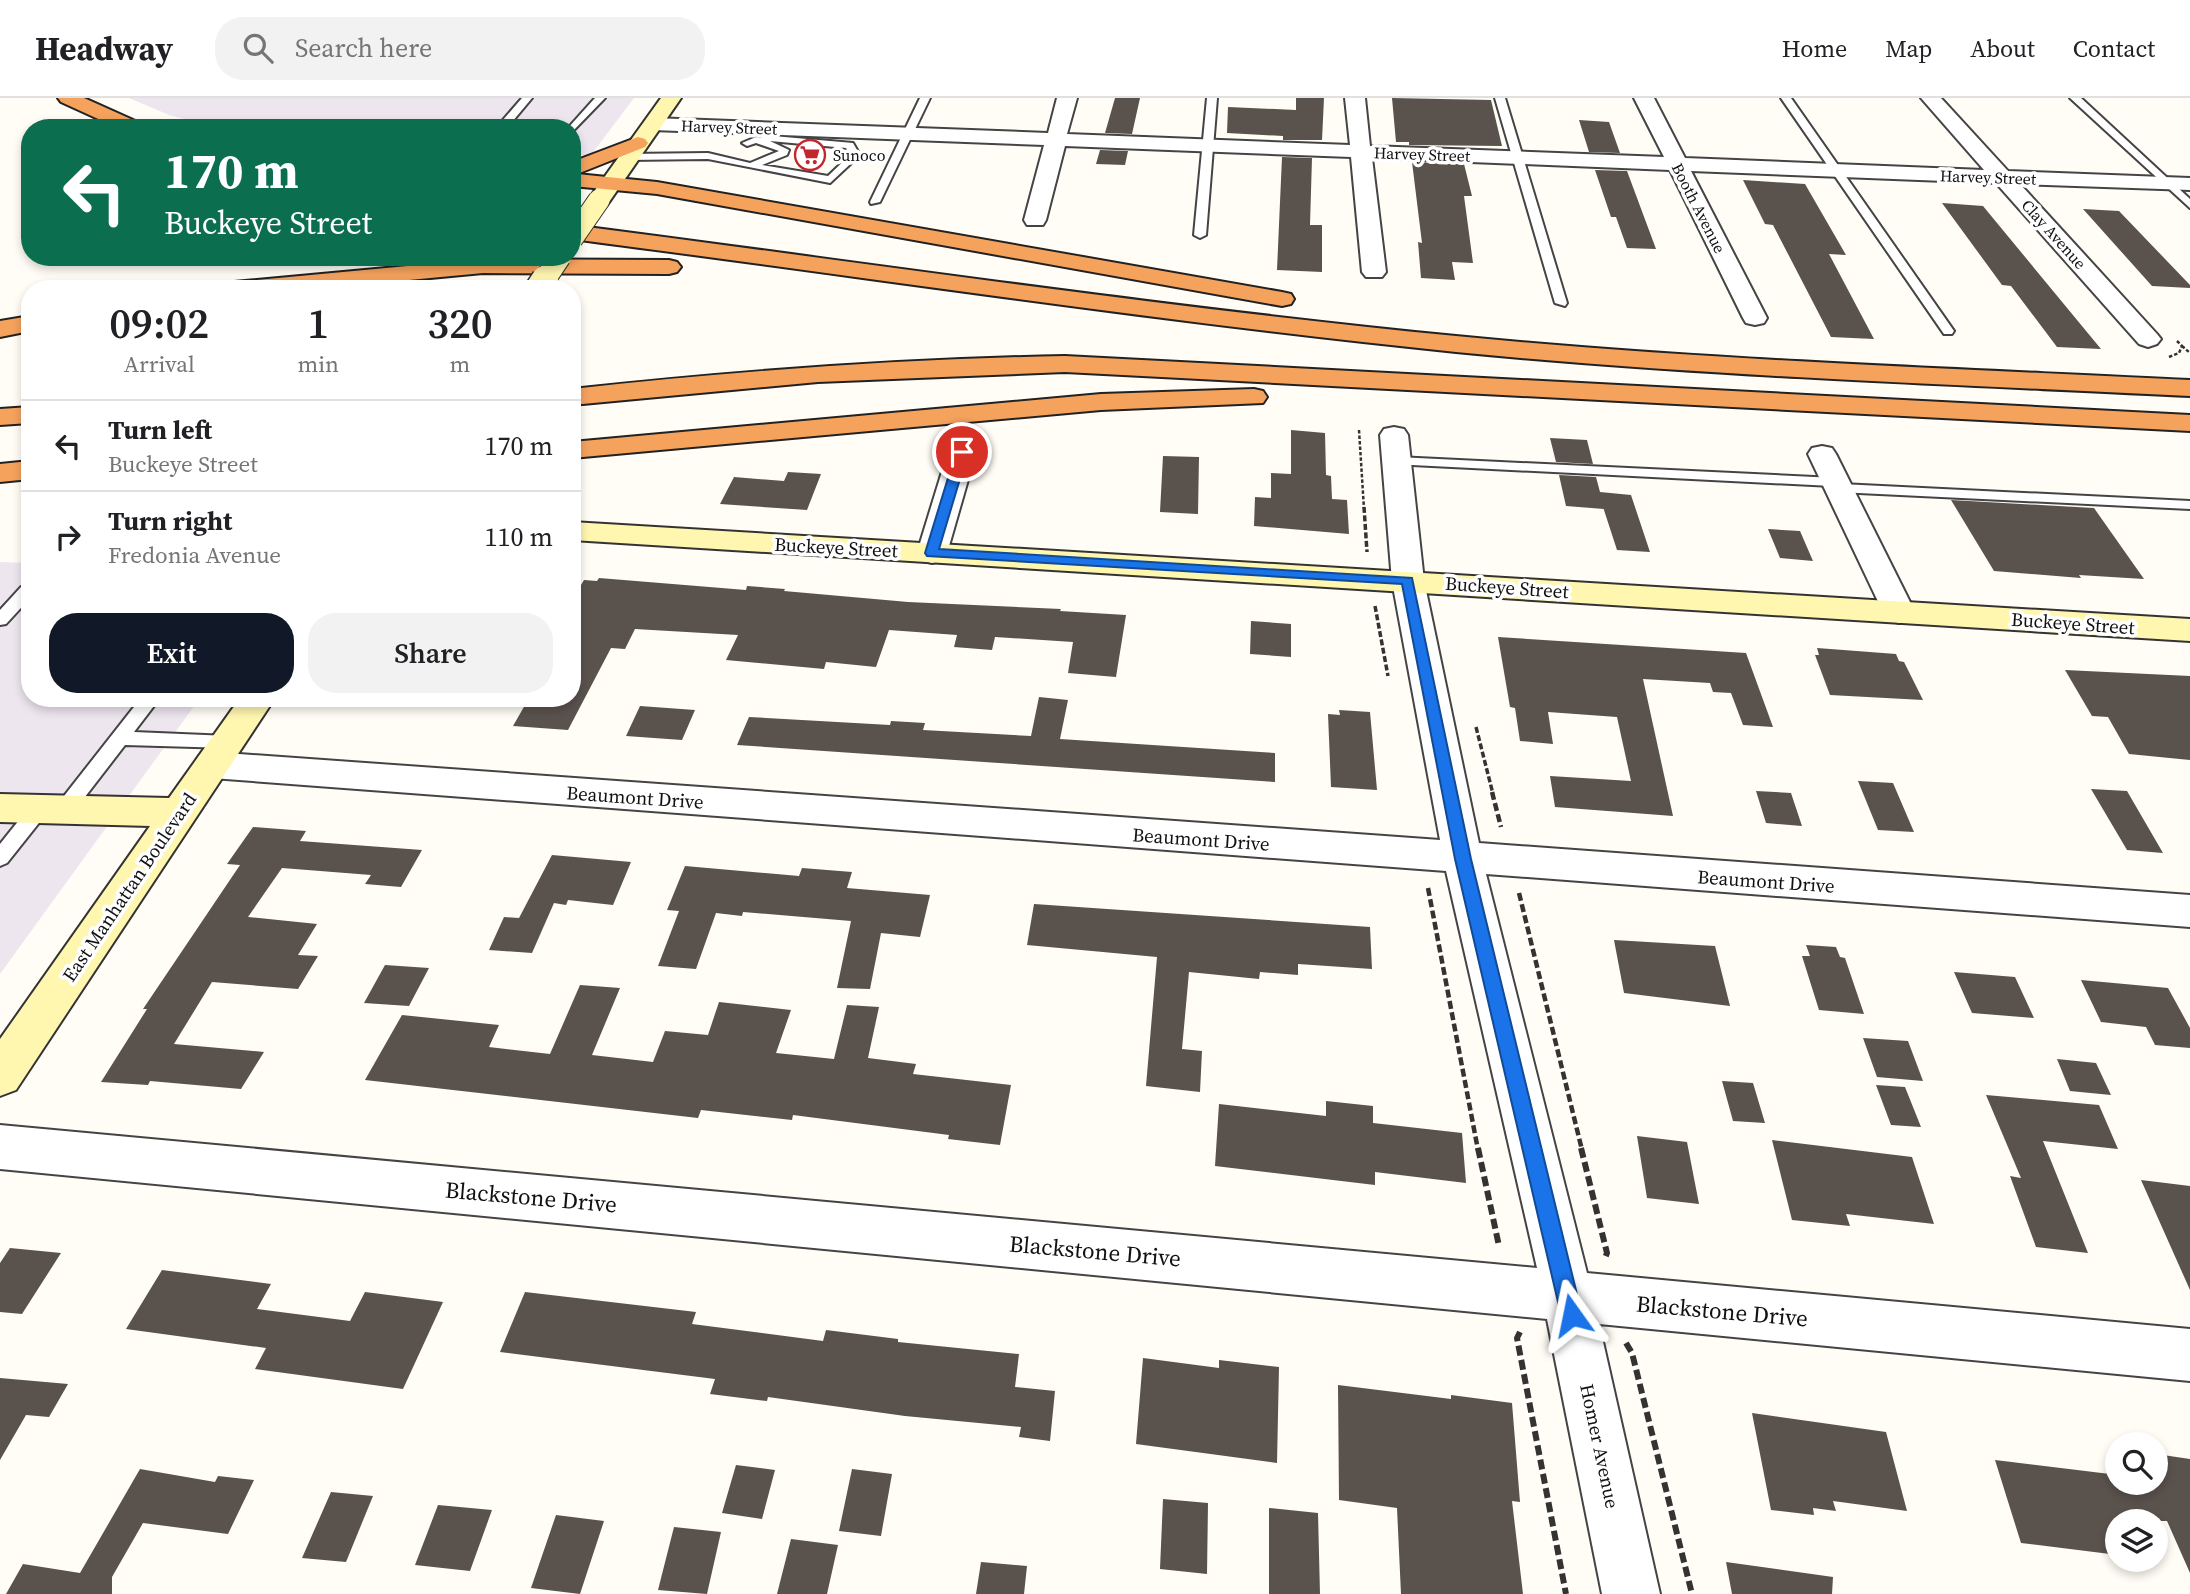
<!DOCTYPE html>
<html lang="en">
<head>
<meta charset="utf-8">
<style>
  body { margin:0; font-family:"Source Serif 4",serif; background:#f2f2f2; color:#202124; height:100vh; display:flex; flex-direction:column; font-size:26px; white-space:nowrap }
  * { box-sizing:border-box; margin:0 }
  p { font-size:23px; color:#757577 }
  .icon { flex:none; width:38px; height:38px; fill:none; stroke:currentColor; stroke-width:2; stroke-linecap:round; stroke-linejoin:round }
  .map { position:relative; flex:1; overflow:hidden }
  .panel { position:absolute; left:21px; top:182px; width:560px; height:427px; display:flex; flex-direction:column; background:#fff; border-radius:28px; box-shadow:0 4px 10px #0003 }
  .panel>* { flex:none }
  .guide { position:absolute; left:21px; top:21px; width:560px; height:147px; border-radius:28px; box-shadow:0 4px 10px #0003; background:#0b6e4f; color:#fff; overflow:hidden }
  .buttons { position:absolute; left:2105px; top:1334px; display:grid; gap:14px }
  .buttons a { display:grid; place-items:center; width:63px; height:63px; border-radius:50%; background:#fff; box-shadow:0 4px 10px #0003; font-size:35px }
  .pin { position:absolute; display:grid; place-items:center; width:60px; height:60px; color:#fff; margin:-30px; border:4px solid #fff; border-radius:50%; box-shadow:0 2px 7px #0007 }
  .me { position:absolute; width:77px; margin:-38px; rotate:348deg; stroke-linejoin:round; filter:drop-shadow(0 0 5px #0008) }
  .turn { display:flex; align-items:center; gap:24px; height:147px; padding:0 28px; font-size:32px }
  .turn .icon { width:91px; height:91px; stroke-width:2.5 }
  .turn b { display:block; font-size:49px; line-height:60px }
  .eta { display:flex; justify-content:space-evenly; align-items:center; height:119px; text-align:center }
  .eta b { font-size:42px; font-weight:600; line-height:49px }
  .button { display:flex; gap:14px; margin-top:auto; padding:14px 28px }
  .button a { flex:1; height:80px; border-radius:28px; background:#111827; color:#fff; font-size:28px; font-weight:600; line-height:80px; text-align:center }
  .button a+a { background:#f2f2f2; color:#202124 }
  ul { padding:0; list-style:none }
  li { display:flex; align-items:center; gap:21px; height:91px; padding:0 28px; border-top:2px solid #e0e0e0 }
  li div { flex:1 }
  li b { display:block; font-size:26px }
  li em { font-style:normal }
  header { display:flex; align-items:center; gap:42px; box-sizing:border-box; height:98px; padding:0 35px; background:#fff; border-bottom:2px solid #e0e0e0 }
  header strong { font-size:33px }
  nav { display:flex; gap:38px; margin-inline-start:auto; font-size:24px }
  .search { width:490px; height:63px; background:#f2f2f2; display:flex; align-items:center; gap:18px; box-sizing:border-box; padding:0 24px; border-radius:28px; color:#757577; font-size:26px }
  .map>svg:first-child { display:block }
</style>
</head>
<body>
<header>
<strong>Headway</strong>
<div class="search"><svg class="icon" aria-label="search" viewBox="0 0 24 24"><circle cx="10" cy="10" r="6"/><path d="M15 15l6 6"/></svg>Search here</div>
<nav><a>Home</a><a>Map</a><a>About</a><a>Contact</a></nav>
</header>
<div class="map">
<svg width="2190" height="1496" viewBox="0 0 2190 1496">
  <rect width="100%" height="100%" fill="#fffdf5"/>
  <!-- industrial -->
  <path fill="#eee6ef" d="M129,0H634L591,57H572V30H220L169,17Z
    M0,464L30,465V600H200L0,876Z"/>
  <!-- building -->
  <path fill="#5a524d" d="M1115,0H1140L1132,36L1105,35Z
    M1296,0H1324L1322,42H1283V38L1227,35L1228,9L1296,12Z
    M1392,0L1491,2L1502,48L1409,47V44H1396Z
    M1579,22L1609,24L1620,55L1589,54Z
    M1100,52L1128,53L1125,67L1096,66Z
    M1282,59L1312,60L1310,127H1322V174L1277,172Z
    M1412,64L1464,66L1472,98H1464L1473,165L1452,164L1455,182L1421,180L1418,144L1422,145Z
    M1595,72L1627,73L1656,151L1627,150L1616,119H1611Z
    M1743,82L1805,86L1846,157L1829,156L1874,241L1831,239L1773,127L1765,126Z
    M1942,105L1983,108L2101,251L2057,249L2011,188L2002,187Z
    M2083,111L2119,113L2190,187V190L2152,188Z
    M1291,332L1325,335L1326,377L1331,378L1332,401L1347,402L1349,436L1254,428L1255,399L1271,400V375L1291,376Z
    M1550,340L1587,342L1593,366L1556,364Z
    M1163,358L1199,359L1198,416L1160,414Z
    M788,374L821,376L807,412L720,406L734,379L784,383Z
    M1559,377L1596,379L1600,394L1631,397L1650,454L1617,452L1603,409L1604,411L1566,408Z
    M1951,402L2094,410L2144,481L2079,477L2081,480L1994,473Z
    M1768,431L1800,433L1813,463L1780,460Z
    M599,480L746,492L747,488L785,491L784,493L908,504L1061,511L1060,513L1126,517L1116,579L1068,575L1073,544L995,539L992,552L954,549L957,537L889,532L876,569L826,564L824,571L726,562L738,537L635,531L625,551L611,550L568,632L513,628L529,600H572V502L584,482L597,483Z
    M1251,523L1291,526V559L1250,556Z
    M1498,539L1746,555L1773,629L1743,627L1731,595L1713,594L1710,585L1643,581L1673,718L1555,709L1550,678L1631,683L1617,619L1548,614L1553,646L1520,643L1515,610L1510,609Z
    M1817,550L1896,556L1899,563L1904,564L1923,602L1830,597L1815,557H1819Z
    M2065,572L2190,578V662L2129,656L2108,619L2092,618Z
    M1039,599L1068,602L1060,641L1275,655V684L737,647L749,619L890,627L891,623L925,625L923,632L1031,638Z
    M640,608L695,612L682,642L626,638Z
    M1339,612L1370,614L1377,692L1331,689L1328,616L1340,617Z
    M1858,683L1893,685L1914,734L1878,732Z
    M2091,691L2127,693L2163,755L2127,752Z
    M1756,693L1791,695L1802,728L1766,725Z
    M253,729L306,733L300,743L422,752L401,789L365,786L371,777L282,770L248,819L317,826L298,857L318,858L298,891L212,884L174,946L264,954L241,991L150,983L148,987L101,984L147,911H143L240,767L227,766Z
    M552,757L631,764L613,807L568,802L566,807L554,805L532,855L489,852L504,819L519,820Z
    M685,768L799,778L802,770L852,774L847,790L930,797L920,839L881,835L870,891L837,890L851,823L743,814L742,818L716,815L696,871L658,868L679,813L667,812Z
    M1034,806L1370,829L1372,871L1298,866V877L1260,874L1259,881L1189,874L1182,951L1202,953L1200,994L1146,988L1157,859L1027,847Z
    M1614,842L1715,848L1730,908L1624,895Z
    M1806,847L1836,849L1840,859L1845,860L1864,916L1819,912L1802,858H1810Z
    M385,867L429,870L409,908L364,905Z
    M1954,874L2015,879L2034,920L1972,915Z
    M2081,882L2168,890L2190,930V950L2155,947L2146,929L2101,924Z
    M580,887L620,890L592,957L653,964L665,933L708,937L719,904L791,912L776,955L834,961L847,907L879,909L868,960L916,966L913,976L1011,987L1000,1047L948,1041L949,1037L793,1017L792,1022L701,1012L698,1020L365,982L402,917L499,927L489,949L550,956Z
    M1863,940L1908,943L1923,983L1877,979Z
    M2057,961L2096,965L2111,997L2070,993Z
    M1722,983L1753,985L1765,1025L1733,1023Z
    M1876,987L1905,989L1921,1029L1891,1027Z
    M1986,997L2099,1007L2118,1051L2043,1043L2088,1155L2036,1149L2010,1078L2021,1080Z
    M1326,1003L1373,1008V1025L1462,1035L1466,1085L1375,1074V1087L1215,1068L1219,1006L1326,1018Z
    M1637,1038L1687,1044L1699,1106L1647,1100Z
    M1772,1042L1912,1059L1934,1126L1846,1116L1850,1128L1792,1122Z
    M2141,1082L2190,1088V1192Z
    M10,1150L61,1155L22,1216L0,1214V1165Z
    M162,1172L271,1186L257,1211L350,1223L365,1194L443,1204L403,1291L255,1271L266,1250L126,1231Z
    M525,1194L696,1214L692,1226L823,1243L826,1232L898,1241V1244L1019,1256L1015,1289L1055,1293L1050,1343L1019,1339L1021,1329L905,1318L768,1299L767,1303L710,1296L715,1281L500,1254Z
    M1143,1260L1219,1270V1262L1279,1269L1277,1365L1136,1346Z
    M0,1280L68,1286L49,1319L26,1317L0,1362Z
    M1338,1287L1451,1301V1297L1512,1305L1520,1404L1512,1403L1523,1496H1401L1397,1410L1339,1402Z
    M1752,1315L1886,1334L1907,1413L1833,1403L1836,1413L1813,1410L1814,1417L1771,1412Z
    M2156,1356L2190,1361V1475L2167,1423H2118V1457L2021,1445L1995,1362L2118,1377V1384H2156Z
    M736,1367L775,1372L762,1421L722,1415Z
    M140,1371L215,1384L218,1378L254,1382L228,1436L143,1425L112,1479V1496H6L23,1466L80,1475Z
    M852,1371L892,1376L881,1438L839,1433Z
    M331,1394L373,1398L346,1464L302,1460Z
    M1163,1401L1208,1405L1207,1476L1160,1471Z
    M438,1407L492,1412L470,1473L415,1467Z
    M1269,1410L1318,1415L1320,1496H1269Z
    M556,1417L604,1423L580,1496L531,1490Z
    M674,1429L721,1434L707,1496L658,1492Z
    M791,1441L838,1447L827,1496H777Z
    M981,1464L1027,1468L1024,1496H976Z
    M1726,1464L1833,1479L1832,1496H1732Z"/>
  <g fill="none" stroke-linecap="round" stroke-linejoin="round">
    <!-- lane casing -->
    <g stroke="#444" stroke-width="4">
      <path id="lane" d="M522,0H532L507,30H496Z
        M595,0H605L572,34V30H568Z
        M920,0H930L880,104L871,106L870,104Z
        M1207,0H1217L1206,137L1200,140L1194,137Z
        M1495,0H1505L1567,205L1565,208L1555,205Z
        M1781,0H1791L1954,233L1952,236H1944Z
        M2070,0H2081L2190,101V110Z
        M772,28L777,31L773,38L853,45L860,57L830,85L708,61L628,62L623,59L628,56L708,55L750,65L779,53L756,45L747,48L742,45L756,39L761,40ZM770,43L846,50L850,57L828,78L762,67L787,57L789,52Z
        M1397,359L1835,380L1840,381L1841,386L2190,403V411L1838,394L1833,393L1832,388L1392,366V360Z
        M21,489H30V500L6,526L0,527V512Z
        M141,600H160L134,634L229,638L235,639L238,644L235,649L229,650L125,647L71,717H57L55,712L57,707Z
        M39,704L46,706L48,711L46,716L7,765L0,768V746L32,706Z"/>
    </g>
    <!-- street casing -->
    <g stroke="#444" stroke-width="4">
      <path id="street" d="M1057,0H1077L1067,36L1350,47L1345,0H1365L1370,48L1664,59L1634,0H1654L1685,60L1984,72L1921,0H1941L2008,73L2190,80V92L2020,86L2157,236L2161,241L2157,246L2148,249L2139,246L1996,85L1691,73L1767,220L1764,225L1755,227L1746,225L1743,220L1670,72L1372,60L1386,174L1382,179H1366L1362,174L1351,59L1065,48L1046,122L1043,127H1027L1024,122L1044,47L653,32L643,26L653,20L1048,35Z
        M1394,329L1404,331L1408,337L1424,483L1479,745L2190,797V829L1486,776L1587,1175L2190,1231V1283L1599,1226L1660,1496H1602L1547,1221L0,1071V1027L1537,1170L1446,773L212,680L199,676L194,667L199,658L212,654L1440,742L1392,483L1380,337L1384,331Z
        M962,346L972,348L976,354L947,455L943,462L932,465L921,462L917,455L948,354L952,348Z
        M1822,348L1832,350L1836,356L1915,514L1910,521L1899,525L1888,521L1883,514L1808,356L1812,350Z"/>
    </g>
    <!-- secondary casing -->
    <g stroke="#333" stroke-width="4">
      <path id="secondary" d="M661,0H681L607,107H591L588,102Z
        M572,424L2190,521V543L572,442Z
        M240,600H275L16,992L0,998V941L150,728L0,724V696L169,700Z"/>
    </g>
    <!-- highway casing -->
    <g stroke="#222" stroke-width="4">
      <path id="highway" d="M58,0H84L142,26L145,30H118L61,4Z
        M638,39L645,41L648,45L645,49L577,76L657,84L1282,194L1291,196L1294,201L1291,206L1282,208L657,96L572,88V64Z
        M572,127C867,165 1161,209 1456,238C1700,262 1945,270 2190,282V298C1945,286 1700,278 1456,254C1160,224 867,179 572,141Z
        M483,161L669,162L677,164L681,169L677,174L669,176L483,175L314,191H222L226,186L234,184Z
        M30,218V233L0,239V223Z
        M1065,258L2190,317V333L1065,274L818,284L572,307V291C736,273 900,261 1065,258Z
        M1254,291L1263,293L1267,299L1263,305L1101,312L572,360V344L1101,296Z
        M30,309V325L0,327V311Z
        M30,363V381L0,384V366Z"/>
    </g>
    <!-- path-far3 -->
    <path stroke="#333" stroke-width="2.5" stroke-dasharray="3.5 2" stroke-linecap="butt" d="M2182,248L2190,255
      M2169,259L2179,255L2182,248L2177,243
      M1359,332L1364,411"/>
    <!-- path-far2 -->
    <path stroke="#333" stroke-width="3.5" stroke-dasharray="6 2.5" stroke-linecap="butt" d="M1364,409L1367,454
      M1375,508L1388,578
      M1476,629L1493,696"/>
    <!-- path-far1 -->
    <path stroke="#333" stroke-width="4.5" stroke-dasharray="8 3.5" stroke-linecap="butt" d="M1492,694L1501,729
      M1428,790L1478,1052
      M1519,795L1582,1052"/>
    <!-- path -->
    <path stroke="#333" stroke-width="6" stroke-dasharray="10 4.5" stroke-linecap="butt" d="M1478,1050L1499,1148
      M1581,1050L1607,1155L1605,1160
      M1520,1234L1517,1240L1566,1496
      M1626,1245L1632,1255L1692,1496"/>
    <!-- lane -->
    <use href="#lane" fill="#fff" fill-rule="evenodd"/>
    <!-- street -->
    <use href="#street" fill="#fff" fill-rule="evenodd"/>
    <!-- secondary -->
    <use href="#secondary" fill="#fff6b0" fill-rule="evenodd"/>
    <!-- highway -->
    <use href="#highway" fill="#f5a25d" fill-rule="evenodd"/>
    <!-- secondary-bridge-far1 casing -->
    <g stroke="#333" stroke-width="23" stroke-linecap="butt">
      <path id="secondary-bridge-far1" d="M572,141L599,102
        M544,183L560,159"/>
    </g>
    <!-- secondary-bridge casing -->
    <g stroke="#333" stroke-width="29" stroke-linecap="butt">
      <path id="secondary-bridge" d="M539,190L545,181"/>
    </g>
    <!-- secondary-bridge-far1 -->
    <use href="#secondary-bridge-far1" stroke="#fff6b0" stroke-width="21"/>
    <!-- secondary-bridge -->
    <use href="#secondary-bridge" stroke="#fff6b0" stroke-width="26"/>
  </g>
  <!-- route -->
  <path fill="#1a73e8" stroke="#114b97" stroke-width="2" d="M962,351L968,354L939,451L1412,480L1471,761L1582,1217L1579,1224L1572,1227L1564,1224L1561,1217L1455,761L1402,486L927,458L925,455L956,354Z"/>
  <!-- icons -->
  <defs>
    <g id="supermarket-ring" transform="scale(1.575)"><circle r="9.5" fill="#fff" stroke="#c4262e" stroke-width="1.5"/><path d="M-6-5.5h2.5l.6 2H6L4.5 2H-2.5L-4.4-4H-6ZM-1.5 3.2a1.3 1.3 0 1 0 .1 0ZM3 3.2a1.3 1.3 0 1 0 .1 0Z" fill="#c4262e"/></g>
  </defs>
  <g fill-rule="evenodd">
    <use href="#supermarket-ring" x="810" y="57"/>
  </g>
  <g text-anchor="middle" stroke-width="7" stroke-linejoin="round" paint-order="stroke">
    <!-- far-street labels -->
    <g font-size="16" fill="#111" stroke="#fff">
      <text transform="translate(729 29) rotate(2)" y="6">Harvey Street</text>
      <text transform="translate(1422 56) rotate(2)" y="6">Harvey Street</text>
      <text transform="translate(1988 79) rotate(2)" y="6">Harvey Street</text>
      <text transform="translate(1699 110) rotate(63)" y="6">Booth Avenue</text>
      <text transform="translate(2054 136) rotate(48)" y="6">Clay Avenue</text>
    </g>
    <!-- far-poi labels -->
    <g font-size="16" fill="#111" stroke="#fff" text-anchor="start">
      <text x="833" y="63">Sunoco</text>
    </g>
    <!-- street labels -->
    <g font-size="19" fill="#111" stroke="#fff">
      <text transform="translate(836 449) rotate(3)" y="7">Buckeye Street</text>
      <text transform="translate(1507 489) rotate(4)" y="7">Buckeye Street</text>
      <text transform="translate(2073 525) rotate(4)" y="7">Buckeye Street</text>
      <text transform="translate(635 699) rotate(4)" y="7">Beaumont Drive</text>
      <text transform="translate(1201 741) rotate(4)" y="7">Beaumont Drive</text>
      <text transform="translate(1766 783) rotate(4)" y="7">Beaumont Drive</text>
      <text transform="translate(129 789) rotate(-56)" y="7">East Manhattan Boulevard</text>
      <text transform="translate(1600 1348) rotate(78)" y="7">Homer Avenue</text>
    </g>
    <!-- near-street labels -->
    <g font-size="23" fill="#111" stroke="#fff">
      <text transform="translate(531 1099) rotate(5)" y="8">Blackstone Drive</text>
      <text transform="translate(1095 1153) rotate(5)" y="8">Blackstone Drive</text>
      <text transform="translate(1722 1213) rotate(5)" y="8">Blackstone Drive</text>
    </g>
  </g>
</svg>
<div class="buttons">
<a><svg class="icon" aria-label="search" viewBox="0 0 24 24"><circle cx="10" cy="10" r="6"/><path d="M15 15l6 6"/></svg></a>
<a><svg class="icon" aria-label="layers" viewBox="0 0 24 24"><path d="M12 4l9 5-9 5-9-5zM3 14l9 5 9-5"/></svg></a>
</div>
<div class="pin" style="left:962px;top:354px;background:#d93025"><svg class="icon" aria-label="arrive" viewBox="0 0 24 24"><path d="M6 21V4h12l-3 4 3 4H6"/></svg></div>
<svg class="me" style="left:1572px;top:1217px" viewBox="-20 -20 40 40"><path d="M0-17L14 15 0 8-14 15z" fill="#1a73e8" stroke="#fff" stroke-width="4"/></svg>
<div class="guide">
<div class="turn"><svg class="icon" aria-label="left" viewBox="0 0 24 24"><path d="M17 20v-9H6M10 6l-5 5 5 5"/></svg><div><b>170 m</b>Buckeye Street</div></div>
</div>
<section class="panel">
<div class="eta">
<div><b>09:02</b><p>Arrival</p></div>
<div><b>1</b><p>min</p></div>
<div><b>320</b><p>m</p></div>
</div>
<ul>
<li><svg class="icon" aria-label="left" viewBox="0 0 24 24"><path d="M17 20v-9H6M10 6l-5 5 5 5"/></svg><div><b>Turn left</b><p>Buckeye Street</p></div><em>170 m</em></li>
<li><svg class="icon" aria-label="right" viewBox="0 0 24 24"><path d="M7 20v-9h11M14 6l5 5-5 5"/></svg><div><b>Turn right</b><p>Fredonia Avenue</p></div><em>110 m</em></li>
</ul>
<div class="button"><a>Exit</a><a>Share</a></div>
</section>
</div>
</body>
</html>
